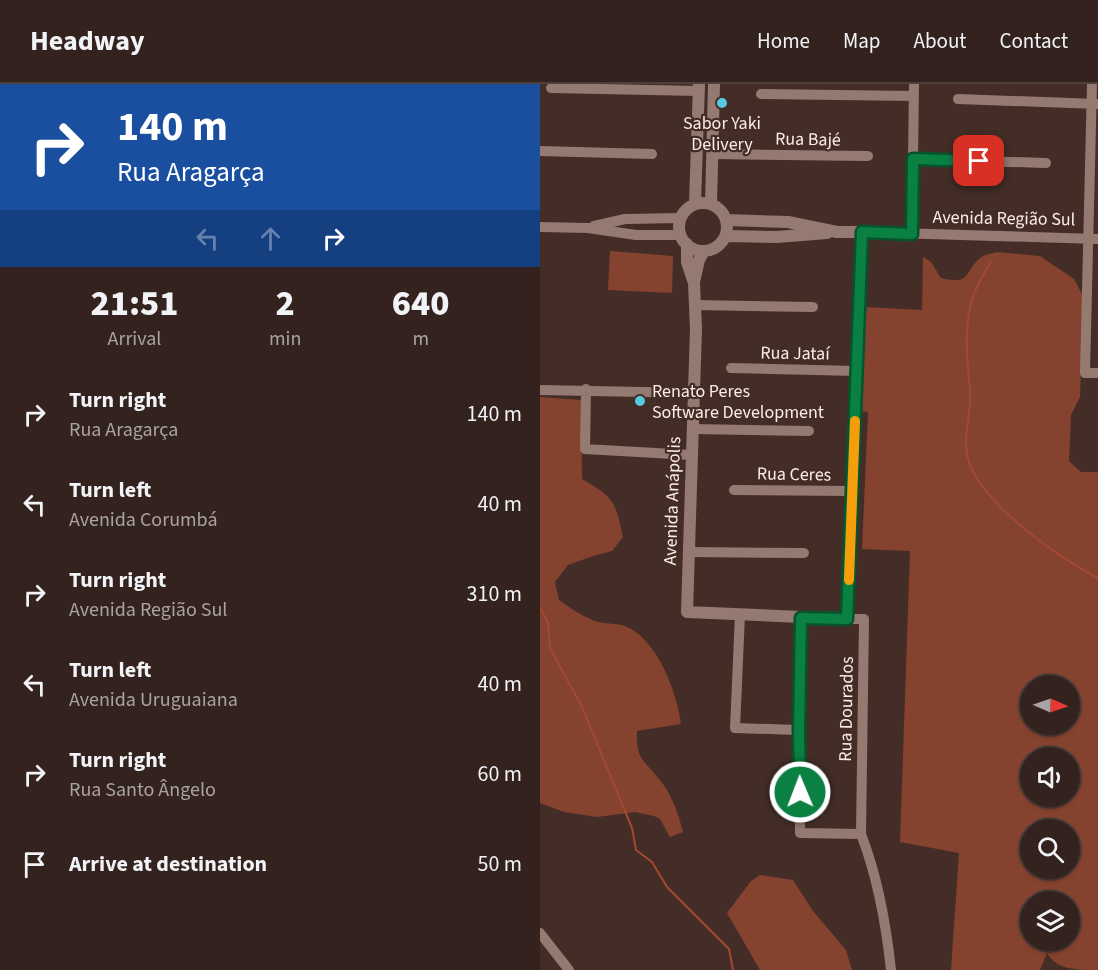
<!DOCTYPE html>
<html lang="en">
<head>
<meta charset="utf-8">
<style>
  body { margin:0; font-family:"Source Sans 3",sans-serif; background:#3b2a26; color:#f1f3f6; height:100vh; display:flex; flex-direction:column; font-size:22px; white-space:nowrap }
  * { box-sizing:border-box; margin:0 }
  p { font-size:20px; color:#a9a4a4 }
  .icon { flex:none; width:33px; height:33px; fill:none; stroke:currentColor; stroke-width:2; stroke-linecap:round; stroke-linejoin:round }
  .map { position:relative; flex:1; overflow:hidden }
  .panel { display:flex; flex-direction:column; background:#33221d; width:540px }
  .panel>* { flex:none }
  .hud { background:#1a4fa0; color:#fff; overflow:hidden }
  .needle { width:39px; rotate:92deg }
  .tools { position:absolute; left:480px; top:591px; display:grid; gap:12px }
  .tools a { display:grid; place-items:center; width:60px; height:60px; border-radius:50%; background:#33221d; box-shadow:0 2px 4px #0004,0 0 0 2px #4e3f3b; font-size:30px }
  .pin { position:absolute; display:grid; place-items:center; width:51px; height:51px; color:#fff; margin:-26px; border-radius:12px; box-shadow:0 3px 9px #0006 }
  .me { position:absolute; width:66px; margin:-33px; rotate:359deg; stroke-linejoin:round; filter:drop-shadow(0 0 4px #0008) }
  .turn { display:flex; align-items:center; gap:21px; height:126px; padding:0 18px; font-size:27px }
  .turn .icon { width:78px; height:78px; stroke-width:2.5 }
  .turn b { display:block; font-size:42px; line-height:51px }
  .lanes { display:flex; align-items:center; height:57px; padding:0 18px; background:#0003; justify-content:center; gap:30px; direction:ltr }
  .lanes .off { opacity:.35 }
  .eta { display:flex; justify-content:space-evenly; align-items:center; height:102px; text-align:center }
  .eta b { font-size:36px; font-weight:800; line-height:42px }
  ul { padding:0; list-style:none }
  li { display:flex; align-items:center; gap:18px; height:90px; padding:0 18px }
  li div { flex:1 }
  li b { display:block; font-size:22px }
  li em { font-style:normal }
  header { display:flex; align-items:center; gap:36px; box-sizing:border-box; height:84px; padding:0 30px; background:#33221d; border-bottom:2px solid #4e3f3b }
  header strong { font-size:28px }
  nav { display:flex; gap:33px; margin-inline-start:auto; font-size:21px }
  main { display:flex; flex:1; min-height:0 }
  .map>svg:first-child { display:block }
</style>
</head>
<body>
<header>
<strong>Headway</strong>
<nav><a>Home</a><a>Map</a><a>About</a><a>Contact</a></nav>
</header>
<main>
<section class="panel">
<div class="hud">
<div class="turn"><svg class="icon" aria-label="right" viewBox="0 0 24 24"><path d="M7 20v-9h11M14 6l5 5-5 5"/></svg><div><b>140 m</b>Rua Aragarça</div></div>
<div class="lanes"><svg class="icon off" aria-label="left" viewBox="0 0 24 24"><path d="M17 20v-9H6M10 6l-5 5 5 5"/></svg><svg class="icon off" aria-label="ahead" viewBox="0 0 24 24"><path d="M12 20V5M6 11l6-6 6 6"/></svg><svg class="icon" aria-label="right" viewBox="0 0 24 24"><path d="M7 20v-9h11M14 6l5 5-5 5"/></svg></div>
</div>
<div class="eta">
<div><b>21:51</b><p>Arrival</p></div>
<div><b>2</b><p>min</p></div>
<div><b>640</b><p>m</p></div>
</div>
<ul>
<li><svg class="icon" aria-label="right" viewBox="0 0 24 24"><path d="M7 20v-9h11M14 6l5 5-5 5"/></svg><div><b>Turn right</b><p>Rua Aragarça</p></div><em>140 m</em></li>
<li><svg class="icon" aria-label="left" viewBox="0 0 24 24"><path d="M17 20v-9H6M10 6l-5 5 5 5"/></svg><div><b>Turn left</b><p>Avenida Corumbá</p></div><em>40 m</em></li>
<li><svg class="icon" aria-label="right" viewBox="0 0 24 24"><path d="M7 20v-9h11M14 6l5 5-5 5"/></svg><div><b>Turn right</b><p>Avenida Região Sul</p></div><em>310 m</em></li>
<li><svg class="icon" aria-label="left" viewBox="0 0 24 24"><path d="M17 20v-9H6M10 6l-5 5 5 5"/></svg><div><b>Turn left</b><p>Avenida Uruguaiana</p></div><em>40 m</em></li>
<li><svg class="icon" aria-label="right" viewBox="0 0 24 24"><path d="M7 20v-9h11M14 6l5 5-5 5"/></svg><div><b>Turn right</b><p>Rua Santo Ângelo</p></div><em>60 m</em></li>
<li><svg class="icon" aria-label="arrive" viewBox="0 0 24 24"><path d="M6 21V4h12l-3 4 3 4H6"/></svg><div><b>Arrive at destination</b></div><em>50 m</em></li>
</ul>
</section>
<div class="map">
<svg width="558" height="886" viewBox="0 0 558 886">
  <rect width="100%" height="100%" fill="#442d27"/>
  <!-- green -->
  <path fill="#85422f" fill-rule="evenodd" d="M70,167L133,172L132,209L68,206Z
    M457,168L500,172L534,195L543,212L540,313L531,331L529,377L541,388H558V886C536,886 517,886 507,869L500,886H411L419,769L360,758L370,467L322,465L328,328L320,327L325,223L382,226L383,173L391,178L401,194C431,201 423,190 439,175C444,170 451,170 457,168ZM490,602H530V640H490ZM490,674H530V712H490ZM490,746H530V784H490ZM490,818H530V856H490Z
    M0,313L41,316L42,395C75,414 75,417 83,453L72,467L53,472L28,481L15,498L19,516C30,524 42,532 55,537C64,540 74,539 82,541C116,551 137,608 141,640L97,647C95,677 107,678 123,700C133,714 139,732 143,748L130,753L120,735L114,732L95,728L57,733L24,728L0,719Z
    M220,791L253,796L273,827L306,866L312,886H220L187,829L211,797Z"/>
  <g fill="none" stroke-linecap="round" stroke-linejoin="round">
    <!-- stream -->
    <path stroke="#a24931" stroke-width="2" d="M451,177C445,188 438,199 434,210C423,241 427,274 430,306C432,327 423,349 427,370C435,416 519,474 558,494
      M0,523L8,539L10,564L42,623L92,744L96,766L112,778L127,803L189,865L193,886"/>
    <!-- minor -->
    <path stroke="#957a72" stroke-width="10" d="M552,0L545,289H558
      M11,4L159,7
      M221,10L374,12
      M418,15L558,20
      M0,67L112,70
      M172,70L328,72
      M373,75L506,79
      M54,142L85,135L141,134
      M0,143L48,144L96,151H141
      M322,148L558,155
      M372,150L374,0
      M155,221L273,223
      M191,284L317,287
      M46,305L45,365L151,371
      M0,306L153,309
      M152,345L269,347
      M194,406L313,407
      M149,468L264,469
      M200,531L195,644L259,646
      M261,534L259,646L260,749L321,750
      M307,535H324L321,750C338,794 346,839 351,886
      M0,849L29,886"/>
    <!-- tertiary -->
    <path stroke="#957a72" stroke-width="12" d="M139 143a24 24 0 1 1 48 0a24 24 0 1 1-48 0Z
      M155,120L159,0
      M171,120L174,0
      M186,152L237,153L287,149
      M147,160V178L154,199L156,245L147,528L307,535L322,148H297L248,138L187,136
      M154,198L159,176L164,167"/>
  </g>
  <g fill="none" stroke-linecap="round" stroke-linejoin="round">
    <!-- route casing -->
    <g stroke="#07532c" stroke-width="15">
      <path id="route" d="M260,708L259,646L261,534L307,535L322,148L372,150L373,75L439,77"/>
    </g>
    <!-- route -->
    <use href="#route" stroke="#0b8043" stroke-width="10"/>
    <!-- slow -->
    <path stroke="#f59e0b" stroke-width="10" d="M309,496L315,337"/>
  </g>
  <!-- markers -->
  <g fill="#56c9e1" stroke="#442d27" stroke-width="2">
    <circle cx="182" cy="19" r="6"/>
    <circle cx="100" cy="317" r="6"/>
  </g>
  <g text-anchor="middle" stroke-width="4.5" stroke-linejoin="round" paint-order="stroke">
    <!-- poi labels -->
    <g font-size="18" fill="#fbece7" stroke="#442d27">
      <text x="182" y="45">Sabor Yaki<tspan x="182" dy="21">Delivery</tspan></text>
      <text x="112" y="313" text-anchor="start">Renato Peres<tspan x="112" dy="21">Software Development</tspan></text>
    </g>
    <!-- street labels -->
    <g font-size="18" fill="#fbece7" stroke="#442d27">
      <text transform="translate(268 55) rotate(1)" y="6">Rua Bajé</text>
      <text transform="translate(464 134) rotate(1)" y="6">Avenida Região Sul</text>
      <text transform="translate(255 269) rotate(1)" y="6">Rua Jataí</text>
      <text transform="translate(254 390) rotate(1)" y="6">Rua Ceres</text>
      <text transform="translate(132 417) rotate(-88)" y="6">Avenida Anápolis</text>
      <text transform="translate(306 625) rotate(-89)" y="6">Rua Dourados</text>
    </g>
  </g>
</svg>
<div class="tools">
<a><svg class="needle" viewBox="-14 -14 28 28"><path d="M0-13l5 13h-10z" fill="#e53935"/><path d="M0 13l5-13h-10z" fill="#a9a4a4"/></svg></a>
<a><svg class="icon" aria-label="sound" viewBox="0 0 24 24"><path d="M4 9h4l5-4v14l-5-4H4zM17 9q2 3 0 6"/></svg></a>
<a><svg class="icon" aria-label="search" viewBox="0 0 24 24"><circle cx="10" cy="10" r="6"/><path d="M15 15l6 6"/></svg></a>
<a><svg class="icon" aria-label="layers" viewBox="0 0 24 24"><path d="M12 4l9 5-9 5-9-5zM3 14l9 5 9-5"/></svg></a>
</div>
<div class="pin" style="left:439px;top:77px;background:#d93025"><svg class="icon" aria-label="arrive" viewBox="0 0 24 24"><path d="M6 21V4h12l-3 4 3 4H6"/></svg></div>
<svg class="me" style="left:260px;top:708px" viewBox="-20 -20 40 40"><circle r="17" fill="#0b8043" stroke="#fff" stroke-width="3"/><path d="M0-11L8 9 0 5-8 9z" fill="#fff"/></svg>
</div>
</main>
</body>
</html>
